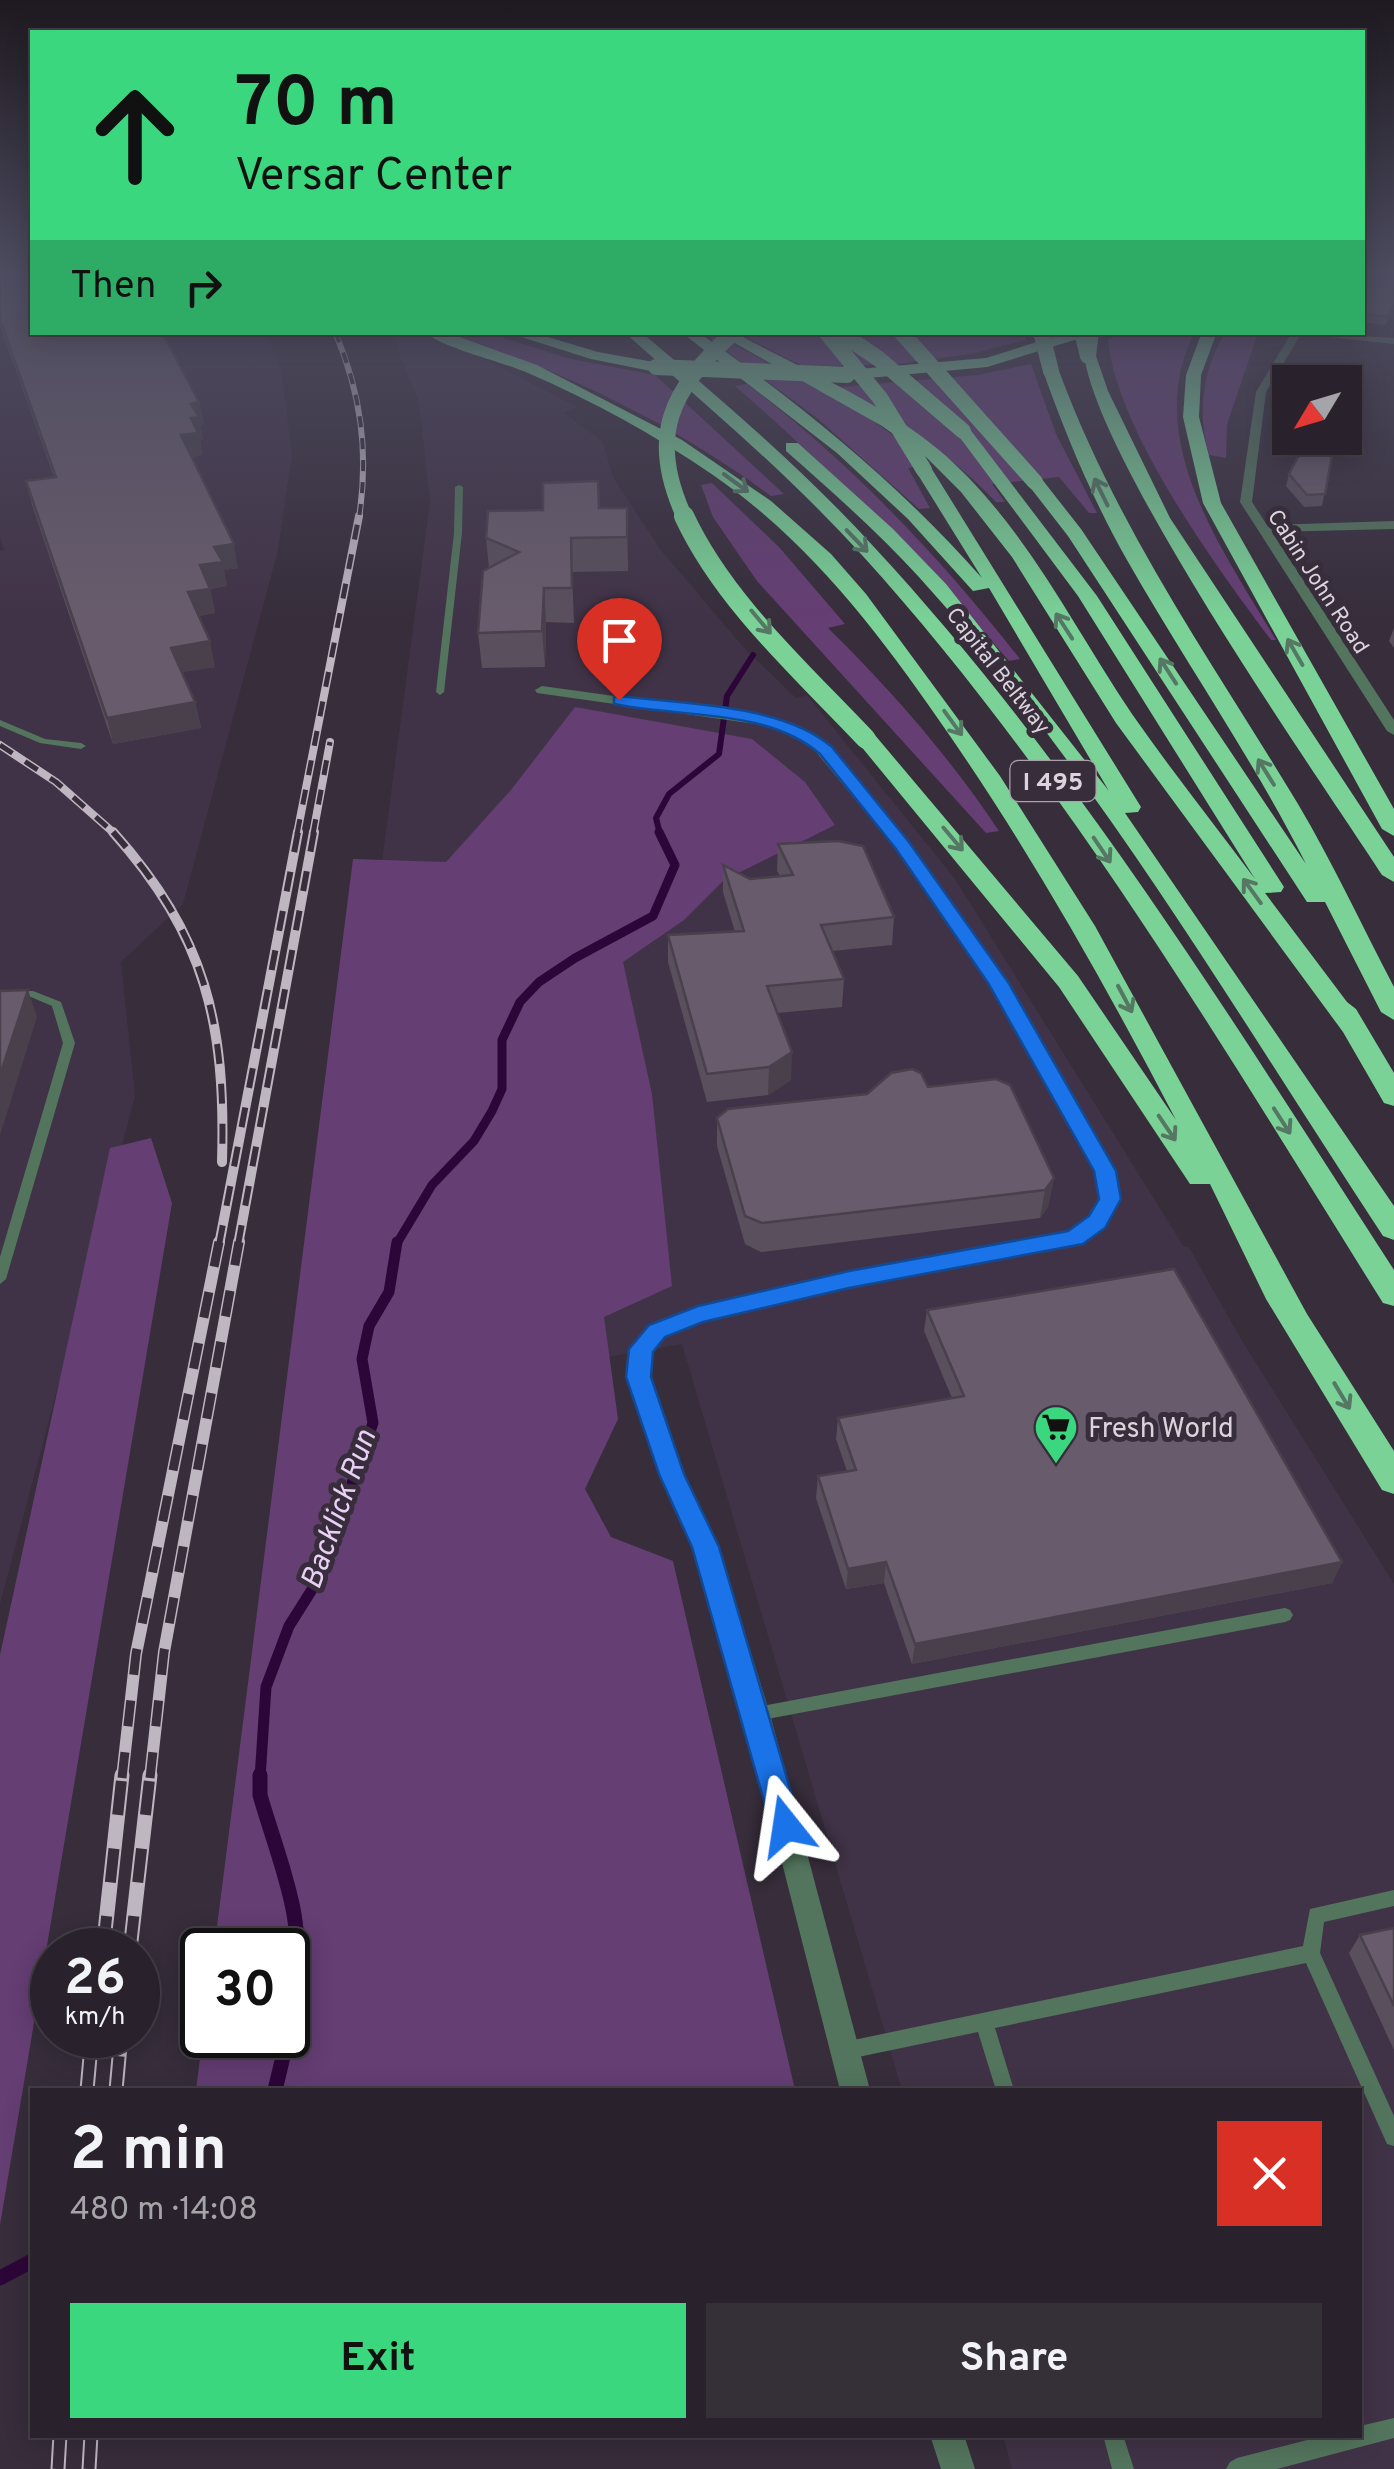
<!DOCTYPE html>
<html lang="en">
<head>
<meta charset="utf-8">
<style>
  body { margin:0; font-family:Overpass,sans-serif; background:#352f38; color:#f1f3f6; height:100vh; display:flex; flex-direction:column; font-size:38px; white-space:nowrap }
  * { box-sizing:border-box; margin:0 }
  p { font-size:32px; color:#a5a4a9 }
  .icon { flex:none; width:55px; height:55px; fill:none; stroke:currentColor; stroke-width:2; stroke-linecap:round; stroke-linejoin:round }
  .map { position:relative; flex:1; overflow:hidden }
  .details { position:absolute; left:30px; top:2088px; width:1332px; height:350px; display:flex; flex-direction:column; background:#29222c; border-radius:0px; box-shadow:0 5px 25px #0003,0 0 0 2px #453f48 }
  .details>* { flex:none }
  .hud { position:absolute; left:30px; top:30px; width:1335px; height:305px; border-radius:0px; box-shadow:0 5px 25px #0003,0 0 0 2px #453f48; background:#3ad77f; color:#111; overflow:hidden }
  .needle { width:65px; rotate:232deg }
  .buttons { position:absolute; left:1272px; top:365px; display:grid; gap:20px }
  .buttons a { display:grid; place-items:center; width:90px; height:90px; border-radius:0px; background:#29222c; box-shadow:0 5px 25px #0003,0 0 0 2px #453f48; font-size:50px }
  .speed { position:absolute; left:30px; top:1928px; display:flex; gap:20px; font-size:50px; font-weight:700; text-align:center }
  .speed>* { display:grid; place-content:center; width:130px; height:130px; border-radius:50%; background:#29222c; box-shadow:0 5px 25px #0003,0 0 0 2px #453f48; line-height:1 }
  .speed small { font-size:25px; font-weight:400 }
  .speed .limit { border:5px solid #111; border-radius:15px; background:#fff; color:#111 }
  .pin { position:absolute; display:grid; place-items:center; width:85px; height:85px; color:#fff; margin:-102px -42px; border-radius:50% 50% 50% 0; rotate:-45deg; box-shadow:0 0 10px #0007 }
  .pin .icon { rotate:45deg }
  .me { position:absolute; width:110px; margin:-55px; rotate:345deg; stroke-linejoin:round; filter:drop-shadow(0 0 8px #0008) }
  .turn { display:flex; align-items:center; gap:35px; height:210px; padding:0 40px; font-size:45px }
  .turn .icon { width:130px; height:130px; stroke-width:2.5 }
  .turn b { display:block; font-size:70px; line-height:85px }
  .then { display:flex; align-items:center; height:95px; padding:0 40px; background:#0003; gap:20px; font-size:38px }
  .round { display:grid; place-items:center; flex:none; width:105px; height:105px; border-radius:0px; background:#352f38 }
  .summary { display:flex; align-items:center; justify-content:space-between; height:170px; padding:0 40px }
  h1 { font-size:60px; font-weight:700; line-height:75px }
  .cta { display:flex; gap:20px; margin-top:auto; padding:20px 40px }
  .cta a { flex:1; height:115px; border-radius:0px; background:#3ad77f; color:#111; font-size:40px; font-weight:700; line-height:115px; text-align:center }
  .cta a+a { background:#352f38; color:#f1f3f6 }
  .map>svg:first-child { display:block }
</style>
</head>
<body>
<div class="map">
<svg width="1394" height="2469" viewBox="0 0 1394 2469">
  <rect width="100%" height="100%" fill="#372d3b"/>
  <!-- built -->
  <path fill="#413347" d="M0,274H32V332L265,333L281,369L292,455L278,550L183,904L121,962L135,1096L0,1604V551L4,550L0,537Z
    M391,333H421L472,353L577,407L564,413L603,442L613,477L660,549L745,649L796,698L807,695L955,879L1184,1247H1189L1239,1336L1394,1584V2469H1012L1003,2435H1360V2090H902L682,1344L294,1411L330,1250L430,502L419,402Z"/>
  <!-- green -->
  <path fill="#653e74" d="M1024,332L1026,340L970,354L899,364L805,367L737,333Z
    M449,333H488L571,359L655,375L784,494L771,496C672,423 566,372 449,333Z
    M1125,333H1194C1141,440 1223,550 1276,640H1271C1217,568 1116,430 1108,339Z
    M1225,333H1258L1227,424L1226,458L1209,455C1197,414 1202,370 1225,333Z
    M719,336L869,418L931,463L908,468L930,508L919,509L817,418L709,338Z
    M1031,364L1056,434L1097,513H1089L1059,477L992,484L1005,502H996C949,453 899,420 840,387L978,375Z
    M747,384C852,464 939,556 1020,659L1009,661C924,563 833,471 735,386Z
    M712,483L779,547L845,624L828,628C892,691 949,756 999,831L986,833L757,581L713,517L701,485Z
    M575,707L752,739L805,782L835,825L724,880L684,920L623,962L652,1094L672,1286L604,1317L618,1419L585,1489L611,1537L673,1561L795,2090H196L203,2035H288V1950H214L353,859L446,862L511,790Z
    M151,1138L172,1203L0,2225V1655L110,1148Z"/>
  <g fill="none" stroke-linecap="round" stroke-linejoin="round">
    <!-- stream-far3 -->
    <path stroke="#2d0639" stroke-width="6" d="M660,834L656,818L669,794L719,754L727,696L753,655"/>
    <!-- stream-far2 -->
    <path stroke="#2d0639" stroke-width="9" d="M396,1245L432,1185L474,1141L492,1111L502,1089V1040L520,1002L539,982L575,958L653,916L675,865L659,832"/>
    <!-- stream-far1 -->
    <path stroke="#2d0639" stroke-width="11" d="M260,1778L266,1687L289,1626L318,1580L373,1423L362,1359L369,1326L389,1292L397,1242"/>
    <!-- stream -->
    <path stroke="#2d0639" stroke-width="15" d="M260,1775V1795C271,1834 287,1874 294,1914C304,1974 289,2033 275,2090
      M0,2278L32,2261"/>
    <!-- lane -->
    <path fill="#53755d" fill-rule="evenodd" d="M459,485L463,487L462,533L444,692L440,695L436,692L454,533L455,487Z
      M0,720L45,739L81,743L86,746L81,749L40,743L0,726Z
      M0,991H33L61,1002L75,1043L6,1279L0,1284V1257L63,1043L52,1006L31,997H0Z
      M1285,1608L1290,1610L1293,1615L1290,1620L1285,1622L757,1721L751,1719L749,1714L751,1709L757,1707Z
      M1394,1890V1906L1324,1922L1320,1953L1394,2116V2146L1387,2144L1306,1963L995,2028L1014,2090H996L978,2032L844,2060L838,2057L835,2051L838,2045L844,2042L1303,1946L1310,1909Z
      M1394,2418V2438L1277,2469H1226L1230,2462L1237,2458L1327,2435H1360V2426Z
      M1103,2435H1123L1134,2469H1112Z"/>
    <!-- street -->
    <path fill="#53755d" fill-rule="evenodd" d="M1292,332L1394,338V344L1301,334L1266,392L1252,502L1267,525L1394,521V529L1272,532L1394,720V735L1387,731L1240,502L1256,392Z
      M542,686L766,717L817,735L908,843L1007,982L1115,1171C1122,1210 1114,1220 1082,1243L849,1287L702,1321L664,1337L651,1351L650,1377L683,1474L718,1547L770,1714L870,2090H840L744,1714L694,1547L661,1474L628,1377L630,1349L650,1325L698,1306L849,1273L1069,1232C1099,1210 1102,1207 1095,1171L990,982L896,849L807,741L763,725L537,693L535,690Z
      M930,2435H964L975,2469H941Z"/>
    <!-- highway -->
    <path fill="#7ad297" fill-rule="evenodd" d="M423,332H446L537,365L682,440L771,501L831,554L866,594L1000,776L1095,926L1307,1314L1394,1451V1494L1382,1490L1266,1299L1210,1184H1190L1059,987L855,739L858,734H874L1078,976L1176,1120C1107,988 1034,858 950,736C882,637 813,544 713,475C655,435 593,401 528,373C497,360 449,350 423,332Z
      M506,332H531L598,352L659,363L624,332H641C722,400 803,469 874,547C1076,765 1233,1022 1394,1270V1306L1383,1303C1222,1046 1066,780 861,554C800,487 732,427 663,367L656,372L591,359Z
      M681,332H698C802,405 898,483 982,578L915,470L930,466L1141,807L1138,812L1125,813L1394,1206V1240L1383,1236C1236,1013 1098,775 918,576C877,531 831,491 786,451V443H798L893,529L946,584L1109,791L989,588L973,591L908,519L837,453Z
      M715,332H734C799,368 882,402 939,450C1022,520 1072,625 1132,714C1171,770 1214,824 1255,879L1078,596L955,431L969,428L1097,596L1284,887L1281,892L1265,893L1347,1002L1356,1009L1394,1073V1106L1384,1103L1343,1032L1116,723L1012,557L961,492L926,457L882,426Z
      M1069,332H1099L1096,356L1108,391L1170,518L1394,857V882L1382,875C1324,785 1069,423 1084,337L987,367L847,380L839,375L847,370L986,358Z
      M1202,332H1217L1201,375L1199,417L1221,503L1394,809V836L1382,829L1203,503L1183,417L1186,375Z
      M1046,368L1059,371C1118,530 1211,660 1298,804C1333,863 1362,926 1394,987V1020L1381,1012L1325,902H1307L1068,536L1026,482L1041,478L1081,529L1306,864C1253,759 1185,662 1127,560C1093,500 1066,436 1043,371Z"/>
    <!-- rail-far4 casing -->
    <g stroke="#beb6c1" stroke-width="6">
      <path id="rail-far4" d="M335,332C361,393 369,452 359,518"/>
    </g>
    <!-- rail-far3 casing -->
    <g stroke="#beb6c1" stroke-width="8">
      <path id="rail-far3" d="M0,745L56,782L115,834
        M297,834L359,516
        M313,834L330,742"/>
    </g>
    <!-- rail-far2 casing -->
    <g stroke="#beb6c1" stroke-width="10">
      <path id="rail-far2" d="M113,832C206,936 226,1024 222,1162
        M219,1245L298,832
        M238,1245L314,832"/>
    </g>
    <!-- rail-far1 casing -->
    <g stroke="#beb6c1" stroke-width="12">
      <path id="rail-far1" d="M122,1778L136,1654L219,1242
        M150,1778L164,1652L239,1242"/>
    </g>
    <!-- rail casing -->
    <g stroke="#beb6c1" stroke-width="15">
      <path id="rail" d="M103,1950L122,1775
        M130,1950L150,1775
        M87,2090L92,2035
        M116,2090L121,2035
        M58,2469L60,2435
        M89,2469L91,2435"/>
    </g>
    <!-- rail-far4 -->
    <use href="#rail-far4" stroke="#372d3b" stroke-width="4" stroke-dasharray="11" stroke-linecap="butt"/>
    <!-- rail-far3 -->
    <use href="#rail-far3" stroke="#372d3b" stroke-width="5" stroke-dasharray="15" stroke-linecap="butt"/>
    <!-- rail-far2 -->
    <use href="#rail-far2" stroke="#372d3b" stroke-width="6" stroke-dasharray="20" stroke-linecap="butt"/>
    <!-- rail-far1 -->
    <use href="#rail-far1" stroke="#372d3b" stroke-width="9" stroke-dasharray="26" stroke-linecap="butt"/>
    <!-- rail -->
    <use href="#rail" stroke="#372d3b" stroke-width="11" stroke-dasharray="34" stroke-linecap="butt"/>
    <!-- highway-bridge-far1 -->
    <path stroke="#7ad297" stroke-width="16" d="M826,332L880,398L924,470
      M901,332L1035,482
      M1041,332L1051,371
      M1082,332L1088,356
      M845,336L879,359L963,431
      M656,367L847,375
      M685,518C647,437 670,390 734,332"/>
    <!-- highway-bridge -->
    <path stroke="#7ad297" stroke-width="20" d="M684,516C724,602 802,671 866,739"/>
  </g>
  <!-- wall -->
  <path fill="#594f5d" d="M0,274L199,402L204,424L200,425L203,440H200L202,455L191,457L238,568L224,570L227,586L210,589L215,613L198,616L215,667L182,672L195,702L201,728L113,744L32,505L26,481L54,477L0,326Z
    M1362,291L1394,309L1385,325L1362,322Z
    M1306,438H1335L1322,506L1304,507L1286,486L1289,474L1306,441Z
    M627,508L628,571L572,572L574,623L546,622L545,667L482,668L478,633L489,568L486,538Z
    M1394,628V648L1389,641Z
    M778,844L894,917L892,945L832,951L844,979L842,1007L777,1013L791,1080L768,1095L707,1102L668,962V935L735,932L723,892V865L750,879L780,876L777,871Z
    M928,1087L1054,1178L1048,1207L1040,1218L761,1252L745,1244L717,1146V1118Z
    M927,1310L1342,1562L1332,1583L912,1664L884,1583L846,1589L816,1498L818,1476L847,1471L836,1439L838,1418L952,1398L924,1331Z
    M1394,1928V2050L1349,1953L1360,1935Z"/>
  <!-- shaded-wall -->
  <path fill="#49404c" d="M199,402L204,424L200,425L203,440H200L202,455L185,458L181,435L191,418V404Z
    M234,544L238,568L224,570L227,586L210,589L215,613L193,617L188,592L200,565L214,547Z
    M544,588L546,622L545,667L542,631Z
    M210,641L215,667L176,673L171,648Z
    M195,702L201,728L113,744L107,718Z
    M28,990L37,1017L0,1135V1075Z
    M792,1052L791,1080L768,1095L769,1067Z
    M1054,1178L1048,1207L1040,1218L1045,1190Z
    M886,1562L884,1583L846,1589L848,1569Z
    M1342,1562L1332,1583L912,1664L915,1644Z"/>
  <!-- building -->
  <path fill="#685c6c" stroke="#49404c" stroke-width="2.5" d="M0,274H32V332H162L199,402L191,404L199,417L191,418L198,433L181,435L234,544L214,547L223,562L200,565L210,589L188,592L210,641L171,648L195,702L107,718L26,481L56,477L0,320Z
    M1373,274H1394V305L1387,317L1362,313V291Z
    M1308,438H1335L1325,494L1307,495L1289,474Z
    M598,481L599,508H627V537L571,538L572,588H544L542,631L478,633L483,571L519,552L486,538L488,511L543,510V483Z
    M838,841L863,846L894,917L821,925L844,979L767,986L792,1052L769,1067L707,1074L668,935L744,931L723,865L750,879L793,875L778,844Z
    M28,990L0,1075V991Z
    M912,1069L921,1073L928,1087L996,1079L1010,1085L1054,1178L1045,1190L762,1223L745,1216L717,1118L728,1109L867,1094L891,1073Z
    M1174,1269L1342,1562L915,1644L886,1562L848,1569L818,1476L856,1470L838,1418L964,1396L927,1310Z
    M1394,1928V2006L1360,1935Z"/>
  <!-- one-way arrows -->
  <defs><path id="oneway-shaft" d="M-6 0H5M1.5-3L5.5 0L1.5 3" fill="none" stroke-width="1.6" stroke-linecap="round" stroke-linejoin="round" transform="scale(2.5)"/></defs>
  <g stroke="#557764">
    <use href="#oneway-shaft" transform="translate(736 483) rotate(36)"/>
    <use href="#oneway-shaft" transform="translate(1101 492) rotate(-116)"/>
    <use href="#oneway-shaft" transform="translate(857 541) rotate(46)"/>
    <use href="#oneway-shaft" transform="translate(761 622) rotate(50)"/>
    <use href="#oneway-shaft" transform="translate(1064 626) rotate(-123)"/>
    <use href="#oneway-shaft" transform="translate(1295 652) rotate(-120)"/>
    <use href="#oneway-shaft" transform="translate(1168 671) rotate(-123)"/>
    <use href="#oneway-shaft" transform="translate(953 723) rotate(54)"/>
    <use href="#oneway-shaft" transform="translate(1266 772) rotate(-122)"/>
    <use href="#oneway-shaft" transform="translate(953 839) rotate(50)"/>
    <use href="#oneway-shaft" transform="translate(1102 850) rotate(56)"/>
    <use href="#oneway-shaft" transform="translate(1252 891) rotate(-126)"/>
    <use href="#oneway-shaft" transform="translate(1125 999) rotate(62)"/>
    <use href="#oneway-shaft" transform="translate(1282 1121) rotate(57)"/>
    <use href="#oneway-shaft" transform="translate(1167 1128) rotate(56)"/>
    <use href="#oneway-shaft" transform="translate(1342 1396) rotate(59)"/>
  </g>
  <!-- sky -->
  <linearGradient id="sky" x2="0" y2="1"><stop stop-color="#1e1920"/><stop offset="0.44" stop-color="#4d4c60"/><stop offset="1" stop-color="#4d4c60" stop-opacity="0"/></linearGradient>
  <rect width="1394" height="620" fill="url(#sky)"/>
  <!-- route -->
  <path fill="#1a73e8" stroke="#114b97" stroke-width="2.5" d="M619,696C684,704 782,704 832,747L909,842L1008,982L1116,1171L1121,1199L1105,1228L1083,1244L849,1288L703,1322L665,1337L653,1352L651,1377L684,1474L719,1547L801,1826L796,1836L786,1841L775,1836L771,1826L692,1547L659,1474L626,1377L629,1349L649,1325L698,1306L849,1271L1068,1231L1089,1216L1099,1199L1094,1171L988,983L896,849L820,754C767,708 680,718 614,704V697Z"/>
  <!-- icons -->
  <defs>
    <g id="supermarket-pin" transform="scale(2.25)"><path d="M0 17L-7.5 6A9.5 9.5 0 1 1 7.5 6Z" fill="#3ad77f" stroke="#372d3b"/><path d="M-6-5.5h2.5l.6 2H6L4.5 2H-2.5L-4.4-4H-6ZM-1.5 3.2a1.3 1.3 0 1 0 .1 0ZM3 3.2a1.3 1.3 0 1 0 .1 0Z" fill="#111"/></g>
  </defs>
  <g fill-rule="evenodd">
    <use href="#supermarket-pin" x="1056" y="1427"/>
  </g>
  <g text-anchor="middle" stroke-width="10" stroke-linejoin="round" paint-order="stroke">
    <!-- far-street labels -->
    <g font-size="22" fill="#dbd4de" stroke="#372d3b">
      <text transform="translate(1319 581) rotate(57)" y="8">Cabin John Road</text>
      <text transform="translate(999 670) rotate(52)" y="8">Capital Beltway</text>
    </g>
    <!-- shield labels -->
    <rect fill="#372d3b" stroke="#aaa2ad" stroke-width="2.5" x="1010.5" y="761" width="85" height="40" rx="8"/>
    <g font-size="25" font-weight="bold" fill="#dbd4de">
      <text x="1053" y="790">I 495</text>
    </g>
    <!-- poi labels -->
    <g font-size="28" fill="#dbd4de" stroke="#372d3b" text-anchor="start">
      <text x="1088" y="1437">Fresh World</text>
    </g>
    <!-- water labels -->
    <g font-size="30" font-style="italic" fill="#eacff6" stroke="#372d3b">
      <text transform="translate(338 1509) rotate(-70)" y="10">Backlick Run</text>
    </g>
  </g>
</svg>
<div class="buttons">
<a><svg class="needle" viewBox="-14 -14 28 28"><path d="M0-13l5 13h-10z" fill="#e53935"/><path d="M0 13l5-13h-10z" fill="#a5a4a9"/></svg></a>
</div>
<div class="speed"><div>26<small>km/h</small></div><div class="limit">30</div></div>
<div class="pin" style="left:619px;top:700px;background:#d93025"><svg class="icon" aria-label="arrive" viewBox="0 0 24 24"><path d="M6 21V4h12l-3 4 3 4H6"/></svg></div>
<svg class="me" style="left:786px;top:1826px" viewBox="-20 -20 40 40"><path d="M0-17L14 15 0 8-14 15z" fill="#1a73e8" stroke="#fff" stroke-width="4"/></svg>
<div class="hud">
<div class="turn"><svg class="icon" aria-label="ahead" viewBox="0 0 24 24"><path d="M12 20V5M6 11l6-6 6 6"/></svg><div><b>70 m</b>Versar Center</div></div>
<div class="then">Then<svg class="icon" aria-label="right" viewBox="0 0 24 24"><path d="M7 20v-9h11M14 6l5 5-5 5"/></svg></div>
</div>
<section class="details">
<div class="summary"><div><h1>2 min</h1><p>480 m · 14:08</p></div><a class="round" style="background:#d93025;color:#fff"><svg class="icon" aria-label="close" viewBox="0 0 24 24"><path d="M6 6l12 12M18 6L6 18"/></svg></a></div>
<div class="cta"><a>Exit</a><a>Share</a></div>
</section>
</div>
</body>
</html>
